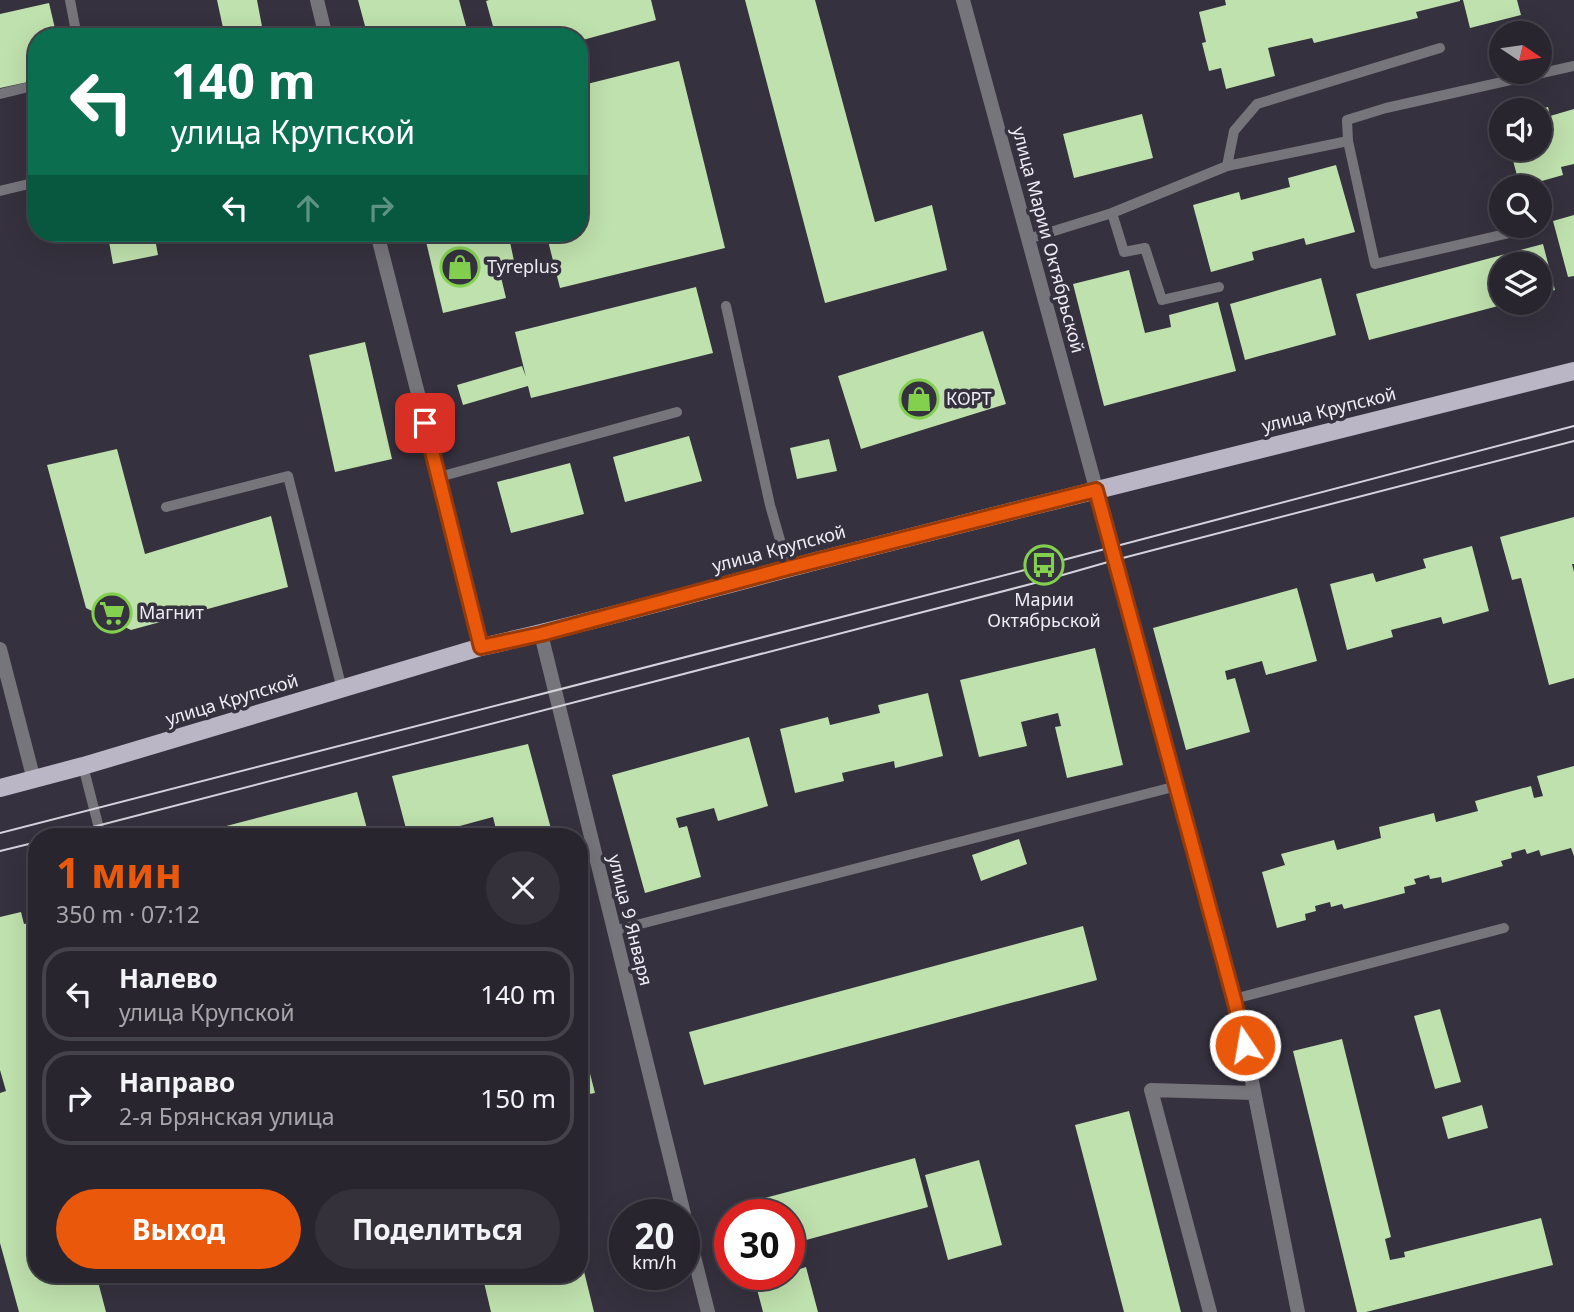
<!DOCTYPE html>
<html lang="ru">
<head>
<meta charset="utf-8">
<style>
  body { margin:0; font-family:"Noto Sans",sans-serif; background:#34313a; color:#f1f3f6; height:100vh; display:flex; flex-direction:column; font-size:26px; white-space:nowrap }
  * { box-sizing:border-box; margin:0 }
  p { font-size:23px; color:#a5a5aa }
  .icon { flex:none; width:38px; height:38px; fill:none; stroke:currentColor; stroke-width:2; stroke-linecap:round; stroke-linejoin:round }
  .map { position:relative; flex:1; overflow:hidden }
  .side { position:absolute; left:28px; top:828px; width:560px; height:455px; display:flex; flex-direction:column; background:#28252e; border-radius:28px; box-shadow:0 7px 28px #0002,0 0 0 2px #44424a }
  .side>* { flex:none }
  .hud { position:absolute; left:28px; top:28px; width:560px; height:214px; border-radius:28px; box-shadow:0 7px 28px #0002,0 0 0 2px #44424a; background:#0b6e4f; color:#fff; overflow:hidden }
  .needle { width:46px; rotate:103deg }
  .fabs { position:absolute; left:1489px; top:21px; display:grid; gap:14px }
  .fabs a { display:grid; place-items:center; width:63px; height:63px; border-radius:50%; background:#28252e; box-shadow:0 7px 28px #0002,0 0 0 2px #44424a; font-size:35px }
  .speed { position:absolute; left:609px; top:1199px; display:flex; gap:14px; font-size:35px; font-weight:700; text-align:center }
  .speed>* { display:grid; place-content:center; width:91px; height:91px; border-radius:50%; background:#28252e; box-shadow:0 7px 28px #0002,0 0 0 2px #44424a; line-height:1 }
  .speed small { font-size:18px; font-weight:400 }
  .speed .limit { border:10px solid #d22; background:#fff; color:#111 }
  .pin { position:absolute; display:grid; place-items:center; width:60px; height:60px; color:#fff; margin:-30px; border-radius:14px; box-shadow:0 4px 10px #0006 }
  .me { position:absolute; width:77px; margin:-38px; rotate:348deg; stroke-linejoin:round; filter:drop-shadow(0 0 5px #0008) }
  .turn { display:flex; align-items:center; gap:24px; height:147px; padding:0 28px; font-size:32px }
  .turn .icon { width:91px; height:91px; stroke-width:2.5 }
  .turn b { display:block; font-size:49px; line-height:60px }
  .lanes { display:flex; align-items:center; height:66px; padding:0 28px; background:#0003; justify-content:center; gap:35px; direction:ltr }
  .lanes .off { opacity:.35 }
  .round { display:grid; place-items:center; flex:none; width:74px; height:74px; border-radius:37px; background:#34313a }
  .head { display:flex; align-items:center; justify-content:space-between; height:119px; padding:0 28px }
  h1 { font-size:42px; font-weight:700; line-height:52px; color:#ea580c }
  .cta { display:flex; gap:14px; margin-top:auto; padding:14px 28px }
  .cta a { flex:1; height:80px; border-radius:42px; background:#ea580c; color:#fff; font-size:28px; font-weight:700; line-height:80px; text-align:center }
  .cta a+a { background:#34313a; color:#f1f3f6 }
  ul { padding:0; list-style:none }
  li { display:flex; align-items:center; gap:21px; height:94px; margin:0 14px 10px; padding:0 14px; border:4px solid #44424a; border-radius:28px }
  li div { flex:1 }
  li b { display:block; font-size:26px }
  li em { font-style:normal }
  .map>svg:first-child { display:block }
</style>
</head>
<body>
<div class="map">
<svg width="1574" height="1312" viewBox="0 0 1574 1312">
  <rect width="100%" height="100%" fill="#35313e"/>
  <!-- building -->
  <path fill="#bfe1ad" d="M217,0H257L264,37H225Z
    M358,0H459L469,37H368Z
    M489,0H651L656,20L579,41V37H496L486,1Z
    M745,0H815L875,222L932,205L947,270L825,303Z
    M1225,0H1460V1L1416,12L1418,18L1314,43L1312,38L1268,48L1275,76L1226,89L1221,68L1209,71L1202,43L1206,42L1199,12L1226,5Z
    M1463,0H1517L1521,15L1470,28Z
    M49,3L57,37H37V80L0,88V14Z
    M679,61L725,248L560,288L546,233H579V86Z
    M1548,107L1550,116L1574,109V164L1561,167L1563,175L1520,187L1510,149H1540V109Z
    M1142,114L1153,158L1074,178L1063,134Z
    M1336,165L1355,232L1306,245L1304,238L1252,252L1254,260L1211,272L1193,205L1239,192L1241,200L1290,187L1288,178Z
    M1574,215V276L1568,277L1553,221Z
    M123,233H154L158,255L113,264L108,236Z
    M424,233H508L516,270L500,273L506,298L443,313Z
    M1543,244L1555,290L1540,294V264H1502V305L1369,340L1356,294Z
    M1129,270L1145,333L1171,327L1169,315L1218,302L1236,371L1104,406L1073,284Z
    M1321,278L1336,335L1245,360L1230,304Z
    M696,287L713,353L531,398L528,386L463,405L457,385L522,366L526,377L515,332Z
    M983,331L1006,404L861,449L838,376Z
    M365,342L392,459L335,472L309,355Z
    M689,436L702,481L625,502L613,457Z
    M829,439L837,471L797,479L790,448Z
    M117,449L145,554L271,516L288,587L131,630L86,608L47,465Z
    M570,463L584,514L511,533L497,482Z
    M1574,517V564H1572L1574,572V678L1549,685L1521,578L1512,580L1500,537Z
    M1472,546L1489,611L1443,624L1441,617L1391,630L1393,637L1347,650L1330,584L1373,573L1376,582L1426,568L1423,559Z
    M1297,588L1317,661L1266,675L1262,661L1225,671L1227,680L1235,678L1250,732L1186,750L1153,628Z
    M1095,648L1123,765L1067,778L1055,727L1061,726L1058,713L1021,722L1027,746L979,757L960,680Z
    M928,693L943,756L895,768L894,761L842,773L844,781L795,793L780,729L828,717L830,725L880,713L878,705Z
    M749,737L768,806L718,821L714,808L676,818L679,828L687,826L701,877L645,893L612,775Z
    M528,744L553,836H491L490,831L496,829L493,817L456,827L459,836H408L392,776Z
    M1574,766V856L1571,848L1541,856L1539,850L1527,854L1525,849L1511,853L1512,858L1501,861L1503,866L1442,883L1441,877L1430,879L1429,875L1414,879L1416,884L1404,887L1405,893L1344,909L1342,904L1331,907L1330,902L1315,906L1316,911L1305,914L1306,920L1277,928L1262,872L1285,865L1281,854L1334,840L1337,850L1381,838L1379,827L1434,813L1436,822L1478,811L1475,801L1531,786L1534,798L1543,796L1537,776Z
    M357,792L369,836H188Z
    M1019,839L1027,864L981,881L972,855Z
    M21,912L24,924L37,921V1093L31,1095L37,1115V1274H96L106,1312H19L0,1243V1093L6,1091L0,1070V917Z
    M1083,926L1097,980L704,1085L689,1032Z
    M1440,1009L1461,1082L1435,1089L1414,1016Z
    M579,1031L595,1093L579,1096Z
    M1342,1039L1391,1237L1385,1239L1390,1260L1405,1257L1404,1252L1541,1218L1553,1265L1366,1312H1357L1293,1051Z
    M1482,1105L1488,1128L1448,1139L1442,1117Z
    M1129,1111L1181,1312H1124L1075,1125Z
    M915,1158L928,1207L806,1240L804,1235L792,1239L800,1269L806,1267L818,1312H763L753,1274H789V1214H737L735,1206Z
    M979,1160L1002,1245L948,1260L925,1175Z
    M579,1251L594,1312H491L482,1274H579Z"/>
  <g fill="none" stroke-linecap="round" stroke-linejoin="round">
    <!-- service -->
    <path stroke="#77757c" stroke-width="10" d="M70,0L77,37
      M0,94L37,85
      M1348,141L1347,120L1386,108L1574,66
      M1227,166L1234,131L1257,104L1440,48
      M0,191L37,182
      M1112,213L1227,166L1348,141L1375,264L1514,232
      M1028,239L1112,213L1124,252L1145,248L1162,300L1219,287
      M726,306L770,505L788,568
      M439,477L677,412
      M166,507L288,476L342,689
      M83,766L101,836
      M613,931L1177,786
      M1234,999L1504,928"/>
    <!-- minor -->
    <path stroke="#77757c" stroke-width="14" d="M317,0L326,37
      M963,0L1078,422L1240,1021L1298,1312
      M377,233L464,574L481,647
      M541,634L684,1214
      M0,649L34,780
      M684,1217L708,1312
      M1210,1312L1151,1090L1254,1093"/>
    <!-- primary -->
    <path stroke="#bab6c5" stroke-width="18" d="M0,788L83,766L481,647C599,621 715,587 832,557C1079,494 1326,432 1574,371"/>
    <!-- tram -->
    <path stroke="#d4d2dc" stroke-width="2" d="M0,833L1044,565L1574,426
      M58,836L1031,584L1115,560L1574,441
      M0,851L37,842"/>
  </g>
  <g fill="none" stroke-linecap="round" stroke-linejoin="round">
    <!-- route casing -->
    <g stroke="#983908" stroke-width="18">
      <path id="route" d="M425,423L481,647L541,634L788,568L1096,490L1234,999L1245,1045"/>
    </g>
    <!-- route -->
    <use href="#route" stroke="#ea580c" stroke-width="12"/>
  </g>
  <!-- icons -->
  <defs>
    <g id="shop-ring" transform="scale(2.0125)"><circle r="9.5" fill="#35313e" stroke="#83d04f" stroke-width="1.5"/><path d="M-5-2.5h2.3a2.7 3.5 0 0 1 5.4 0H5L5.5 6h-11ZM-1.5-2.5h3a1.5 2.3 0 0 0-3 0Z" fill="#83d04f"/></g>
    <g id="bus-ring" transform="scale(2.0125)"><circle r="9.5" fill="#35313e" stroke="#83d04f" stroke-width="1.5"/><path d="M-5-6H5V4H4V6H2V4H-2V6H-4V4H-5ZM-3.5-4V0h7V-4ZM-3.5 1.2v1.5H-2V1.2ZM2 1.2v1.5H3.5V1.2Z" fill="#83d04f"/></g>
    <g id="supermarket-ring" transform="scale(2.0125)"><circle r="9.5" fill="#35313e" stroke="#83d04f" stroke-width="1.5"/><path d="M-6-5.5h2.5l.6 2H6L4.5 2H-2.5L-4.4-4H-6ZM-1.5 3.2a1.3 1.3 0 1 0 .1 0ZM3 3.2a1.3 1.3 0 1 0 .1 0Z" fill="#83d04f"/></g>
  </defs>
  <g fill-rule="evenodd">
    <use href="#shop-ring" x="460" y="267"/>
    <use href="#shop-ring" x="919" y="399"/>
    <use href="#bus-ring" x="1044" y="565"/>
    <use href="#supermarket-ring" x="112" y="613"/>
  </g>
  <g text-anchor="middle" stroke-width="7" stroke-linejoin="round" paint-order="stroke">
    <!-- street labels -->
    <g font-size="18" fill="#efedf6" stroke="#35313e">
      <text transform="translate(1048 240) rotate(75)" y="6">улица Марии Октябрьской</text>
      <text transform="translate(1329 410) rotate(-14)" y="6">улица Крупской</text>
      <text transform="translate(779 549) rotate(-15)" y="6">улица Крупской</text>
      <text transform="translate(232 700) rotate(-17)" y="6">улица Крупской</text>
      <text transform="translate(630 920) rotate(76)" y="6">улица 9 Января</text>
    </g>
    <!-- poi labels -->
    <g font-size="18" fill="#efedf6" stroke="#35313e" text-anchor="start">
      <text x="487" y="273">Tyreplus</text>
      <text x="946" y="405">КОРТ</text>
      <text x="1044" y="606" text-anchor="middle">Марии<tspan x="1044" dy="21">Октябрьской</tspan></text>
      <text x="139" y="619">Магнит</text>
    </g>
  </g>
</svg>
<div class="fabs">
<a><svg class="needle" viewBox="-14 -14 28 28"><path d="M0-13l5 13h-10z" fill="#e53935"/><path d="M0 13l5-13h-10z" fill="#a5a5aa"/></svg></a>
<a><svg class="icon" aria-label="sound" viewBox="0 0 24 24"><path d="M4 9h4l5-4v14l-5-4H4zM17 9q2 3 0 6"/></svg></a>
<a><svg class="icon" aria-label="search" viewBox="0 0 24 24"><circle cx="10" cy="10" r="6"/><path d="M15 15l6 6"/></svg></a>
<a><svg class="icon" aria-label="layers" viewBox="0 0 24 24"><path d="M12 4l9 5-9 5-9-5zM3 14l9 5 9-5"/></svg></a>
</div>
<div class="speed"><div>20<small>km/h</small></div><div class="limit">30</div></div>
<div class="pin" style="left:425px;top:423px;background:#d93025"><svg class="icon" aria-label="arrive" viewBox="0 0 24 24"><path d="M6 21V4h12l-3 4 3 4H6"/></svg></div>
<svg class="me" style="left:1245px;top:1045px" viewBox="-20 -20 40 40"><circle r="17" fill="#ea580c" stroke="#fff" stroke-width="3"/><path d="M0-11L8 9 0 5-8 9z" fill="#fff"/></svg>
<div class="hud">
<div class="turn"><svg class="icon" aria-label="left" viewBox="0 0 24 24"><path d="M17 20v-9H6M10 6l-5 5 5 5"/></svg><div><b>140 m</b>улица Крупской</div></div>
<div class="lanes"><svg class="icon" aria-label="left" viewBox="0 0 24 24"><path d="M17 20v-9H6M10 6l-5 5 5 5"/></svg><svg class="icon off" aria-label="ahead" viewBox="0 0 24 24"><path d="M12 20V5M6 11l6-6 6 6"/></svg><svg class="icon off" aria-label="right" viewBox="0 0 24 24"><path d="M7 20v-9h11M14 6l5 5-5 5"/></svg></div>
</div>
<section class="side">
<div class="head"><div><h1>1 мин</h1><p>350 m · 07:12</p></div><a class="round"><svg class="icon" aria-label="close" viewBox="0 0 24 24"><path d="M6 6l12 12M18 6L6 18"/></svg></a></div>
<ul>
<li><svg class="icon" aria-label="left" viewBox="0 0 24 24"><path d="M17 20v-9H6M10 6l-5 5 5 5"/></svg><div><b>Налево</b><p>улица Крупской</p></div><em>140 m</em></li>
<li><svg class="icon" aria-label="right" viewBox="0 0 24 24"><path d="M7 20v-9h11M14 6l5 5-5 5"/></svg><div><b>Направо</b><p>2-я Брянская улица</p></div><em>150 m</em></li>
</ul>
<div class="cta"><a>Выход</a><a>Поделиться</a></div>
</section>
</div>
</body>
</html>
